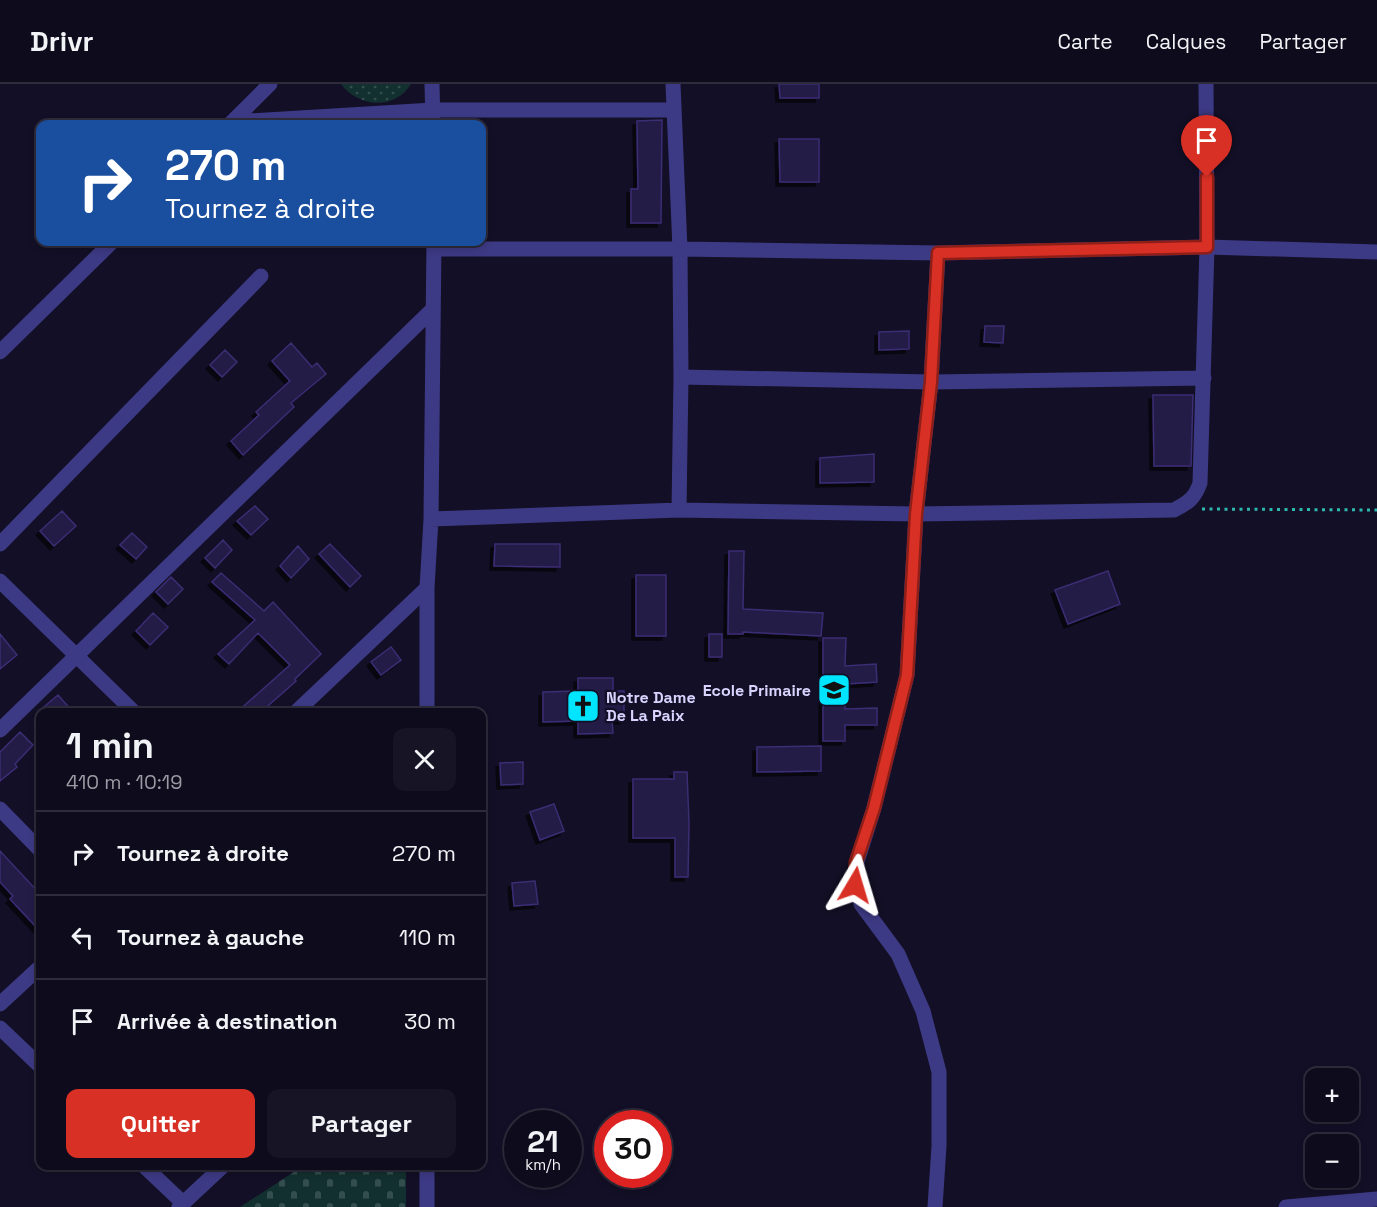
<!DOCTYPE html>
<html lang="fr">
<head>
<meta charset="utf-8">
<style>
  body { margin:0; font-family:"Space Grotesk",sans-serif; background:#171425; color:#f1f3f6; height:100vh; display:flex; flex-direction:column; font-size:22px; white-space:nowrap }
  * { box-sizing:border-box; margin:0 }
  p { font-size:20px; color:#9b9ba3 }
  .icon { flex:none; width:33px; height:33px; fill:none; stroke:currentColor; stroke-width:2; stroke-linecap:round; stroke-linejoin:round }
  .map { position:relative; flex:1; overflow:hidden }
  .sheet { position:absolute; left:36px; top:624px; width:450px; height:462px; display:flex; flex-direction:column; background:#0e0b1c; border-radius:12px; box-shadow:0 3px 9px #0003,0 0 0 2px #2e2b3b }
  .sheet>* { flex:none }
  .guide { position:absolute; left:36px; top:36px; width:450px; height:126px; border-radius:12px; box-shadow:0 3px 9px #0003,0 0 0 2px #2e2b3b; background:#1a4fa0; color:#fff; overflow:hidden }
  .tools { position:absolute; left:1305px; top:984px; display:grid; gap:12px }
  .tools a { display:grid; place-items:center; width:54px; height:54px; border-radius:12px; background:#0e0b1c; box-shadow:0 3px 9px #0003,0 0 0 2px #2e2b3b; font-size:30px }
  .speed { position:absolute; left:504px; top:1026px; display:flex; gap:12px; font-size:30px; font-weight:700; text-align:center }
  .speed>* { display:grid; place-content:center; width:78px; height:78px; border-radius:50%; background:#0e0b1c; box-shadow:0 3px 9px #0003,0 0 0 2px #2e2b3b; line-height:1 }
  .speed small { font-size:15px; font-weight:400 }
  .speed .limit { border:9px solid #d22; background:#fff; color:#111 }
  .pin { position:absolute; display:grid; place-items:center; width:51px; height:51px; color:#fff; margin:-62px -26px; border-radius:50% 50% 50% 0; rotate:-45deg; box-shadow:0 0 6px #0007 }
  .pin .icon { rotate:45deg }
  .me { position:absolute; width:66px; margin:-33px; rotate:7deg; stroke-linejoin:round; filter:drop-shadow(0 0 4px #0008) }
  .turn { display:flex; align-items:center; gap:21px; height:126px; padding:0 30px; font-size:27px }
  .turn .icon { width:78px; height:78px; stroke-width:2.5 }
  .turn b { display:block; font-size:42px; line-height:51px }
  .round { display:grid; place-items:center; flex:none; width:63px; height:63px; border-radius:12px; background:#171425 }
  .headline { display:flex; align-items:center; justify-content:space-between; height:102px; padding:0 30px }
  h1 { font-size:36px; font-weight:700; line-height:45px }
  .primary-button { display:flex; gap:12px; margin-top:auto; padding:12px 30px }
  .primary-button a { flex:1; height:69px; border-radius:12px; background:#d93025; color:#fff; font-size:24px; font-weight:700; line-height:69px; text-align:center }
  .primary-button a+a { background:#171425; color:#f1f3f6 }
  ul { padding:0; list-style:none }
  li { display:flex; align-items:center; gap:18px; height:84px; padding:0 30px; border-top:2px solid #2e2b3b }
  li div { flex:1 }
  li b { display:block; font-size:22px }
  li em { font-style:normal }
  header { display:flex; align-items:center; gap:36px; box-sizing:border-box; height:84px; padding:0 30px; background:#0e0b1c; border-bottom:2px solid #2e2b3b }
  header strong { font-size:28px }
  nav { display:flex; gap:33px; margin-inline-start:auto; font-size:21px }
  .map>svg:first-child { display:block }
</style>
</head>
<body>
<header>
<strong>Drivr</strong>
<nav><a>Carte</a><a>Calques</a><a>Partager</a></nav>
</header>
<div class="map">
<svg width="1377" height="1123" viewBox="0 0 1377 1123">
  <defs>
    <pattern id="green-dots" width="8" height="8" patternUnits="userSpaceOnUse" patternTransform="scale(1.5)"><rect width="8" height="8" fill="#12302f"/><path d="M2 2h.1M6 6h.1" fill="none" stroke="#344d4e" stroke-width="1.8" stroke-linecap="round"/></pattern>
    <pattern id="cemetery-stones" width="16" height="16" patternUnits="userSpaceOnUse" patternTransform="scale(1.5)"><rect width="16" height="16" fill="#12302f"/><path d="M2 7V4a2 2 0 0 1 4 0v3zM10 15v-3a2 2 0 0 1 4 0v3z" fill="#344d4e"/></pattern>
    <filter id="shadow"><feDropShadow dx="-4" dy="4" stdDeviation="0" flood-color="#0009"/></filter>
  </defs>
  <rect width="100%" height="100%" fill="#130f26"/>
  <!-- green -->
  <path fill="url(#green-dots)" d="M341,0H411C394,27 358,23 341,0Z"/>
  <!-- cemetery -->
  <path fill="url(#cemetery-stones)" d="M303,1082H406V1123H240Z"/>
  <!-- building -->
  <path fill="#241b47" stroke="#3b2d73" stroke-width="1.5" filter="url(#shadow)" d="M779,0H819V14H780Z
    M662,36L661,139H631V105H638L637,37Z
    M779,55H819V98H780Z
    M985,242H1004L1003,259L984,258Z
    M909,247V265L879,266V248Z
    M291,259L312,283L317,279L326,290L291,319L294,323L243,371L231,357L259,331L256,328L290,297L272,277Z
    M225,266L237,278L222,293L210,281Z
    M1153,311H1193L1191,382H1154Z
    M874,370V398L820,399V374Z
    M255,422L268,435L251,451L237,437Z
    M62,427L76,442L54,462L40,447Z
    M132,449L147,463L136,475L120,461Z
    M223,456L232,466L215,484L205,474Z
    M330,460L361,492L350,503L319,470Z
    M495,460H560V483L494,482Z
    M298,462L309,475L291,494L280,482Z
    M729,467H744L743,525L823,529L821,552L743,548V550H728Z
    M1108,487L1120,520L1068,540L1055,506Z
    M221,489L264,527L273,518L321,570L295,595L296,597L261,628H237L290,581L258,549L229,580L218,570L255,536L212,498Z
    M636,491H666V552H636Z
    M171,493L183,505L168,520L156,508Z
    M153,529L168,543L150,561L136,547Z
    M0,550L17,571L0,585Z
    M709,550H722V573H709Z
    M823,554H846L845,582L876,580L877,598L845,600V625L877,624V641H845V657H823Z
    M391,563L401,576L381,591L371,578Z
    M578,594H613V607H624V636H612L613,649L578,650V637L543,638V608L578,607Z
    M58,611L73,628H38Z
    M20,648L33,661L15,680L17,683L0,697V668Z
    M821,662V687L757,688V663Z
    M523,678V700L501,701L500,679Z
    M674,688H687L689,739L688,793H675V754H633V695H674Z
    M554,720L564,747L540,756L530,728Z
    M0,767L40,810V847L10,815L13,812L0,798Z
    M535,797L538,820L514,822L512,799Z"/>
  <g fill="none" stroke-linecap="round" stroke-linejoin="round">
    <!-- path -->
    <path stroke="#2fb8b0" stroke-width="3" stroke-dasharray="3 4.5" stroke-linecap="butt" d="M1202,425L1377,426"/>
    <!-- minor -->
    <path stroke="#3d3a85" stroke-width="15" d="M432,0L433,40
      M673,0L680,165L681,293L679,426
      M232,38L433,26H674
      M230,40L270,0
      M434,165H680L938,169L1207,163L1377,168
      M0,268L112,158
      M681,293L931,298L1204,294
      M431,435L679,426L916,430L1174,426C1188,419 1195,414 1200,399L1207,163L1206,0
      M0,460L261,192
      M0,497L134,628
      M296,628L427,504
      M427,628V504L431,435L434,158
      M0,646L432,226
      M0,725L40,766
      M0,920L40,883
      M0,944L40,982
      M144,1082L183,1119
      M427,1082V1123
      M179,1123L223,1082
      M935,1123L939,1062V988L923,927L898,870L861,820L855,801L857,778L874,724L907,591L916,430L931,298L938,169
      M1286,1123L1377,1115"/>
  </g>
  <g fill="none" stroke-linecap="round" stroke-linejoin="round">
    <!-- route casing -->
    <g stroke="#8d1f18" stroke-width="15">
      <path id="route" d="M855,801L856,778L874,724L907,591L916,430L931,298L938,169L1207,163V93"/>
    </g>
    <!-- route -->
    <use href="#route" stroke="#d93025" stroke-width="10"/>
  </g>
  <!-- icons -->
  <defs>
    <g id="school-square" transform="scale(1.725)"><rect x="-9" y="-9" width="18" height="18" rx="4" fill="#00e5ff" stroke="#130f26"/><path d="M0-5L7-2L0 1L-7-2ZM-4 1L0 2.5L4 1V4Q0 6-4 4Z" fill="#111"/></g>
    <g id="church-square" transform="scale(1.725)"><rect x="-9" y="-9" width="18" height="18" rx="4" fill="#00e5ff" stroke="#130f26"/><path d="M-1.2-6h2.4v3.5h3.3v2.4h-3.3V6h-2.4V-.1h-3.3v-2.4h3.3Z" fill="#111"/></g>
  </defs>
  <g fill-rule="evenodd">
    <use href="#school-square" x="834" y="606"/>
    <use href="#church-square" x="583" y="622"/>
  </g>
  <g text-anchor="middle" stroke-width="4.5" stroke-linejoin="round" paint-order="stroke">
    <!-- poi labels -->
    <g font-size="16" font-weight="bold" fill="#d9d4ff" stroke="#130f26" text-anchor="end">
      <text x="811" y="612">Ecole Primaire</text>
      <text x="606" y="619" text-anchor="start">Notre Dame<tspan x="606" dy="18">De La Paix</tspan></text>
    </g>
  </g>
</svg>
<div class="tools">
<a>+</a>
<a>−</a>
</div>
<div class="speed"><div>21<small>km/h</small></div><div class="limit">30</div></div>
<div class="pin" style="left:1207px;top:93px;background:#d93025"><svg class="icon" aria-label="arrive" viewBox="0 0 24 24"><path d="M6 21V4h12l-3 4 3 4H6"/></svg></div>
<svg class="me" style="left:855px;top:801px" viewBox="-20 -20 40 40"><path d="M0-17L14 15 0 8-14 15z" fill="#d93025" stroke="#fff" stroke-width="4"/></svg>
<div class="guide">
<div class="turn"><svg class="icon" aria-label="right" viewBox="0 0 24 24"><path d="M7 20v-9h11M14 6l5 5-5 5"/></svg><div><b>270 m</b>Tournez à droite</div></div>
</div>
<section class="sheet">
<div class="headline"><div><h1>1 min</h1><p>410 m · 10:19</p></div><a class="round"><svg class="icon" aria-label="close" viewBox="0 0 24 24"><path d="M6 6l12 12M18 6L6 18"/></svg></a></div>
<ul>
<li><svg class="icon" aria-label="right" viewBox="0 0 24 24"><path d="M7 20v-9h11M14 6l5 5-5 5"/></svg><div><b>Tournez à droite</b></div><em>270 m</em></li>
<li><svg class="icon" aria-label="left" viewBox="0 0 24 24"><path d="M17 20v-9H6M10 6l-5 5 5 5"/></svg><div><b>Tournez à gauche</b></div><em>110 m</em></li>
<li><svg class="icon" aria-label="arrive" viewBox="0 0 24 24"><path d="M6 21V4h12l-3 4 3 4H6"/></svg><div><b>Arrivée à destination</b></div><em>30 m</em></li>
</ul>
<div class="primary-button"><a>Quitter</a><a>Partager</a></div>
</section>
</div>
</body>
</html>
